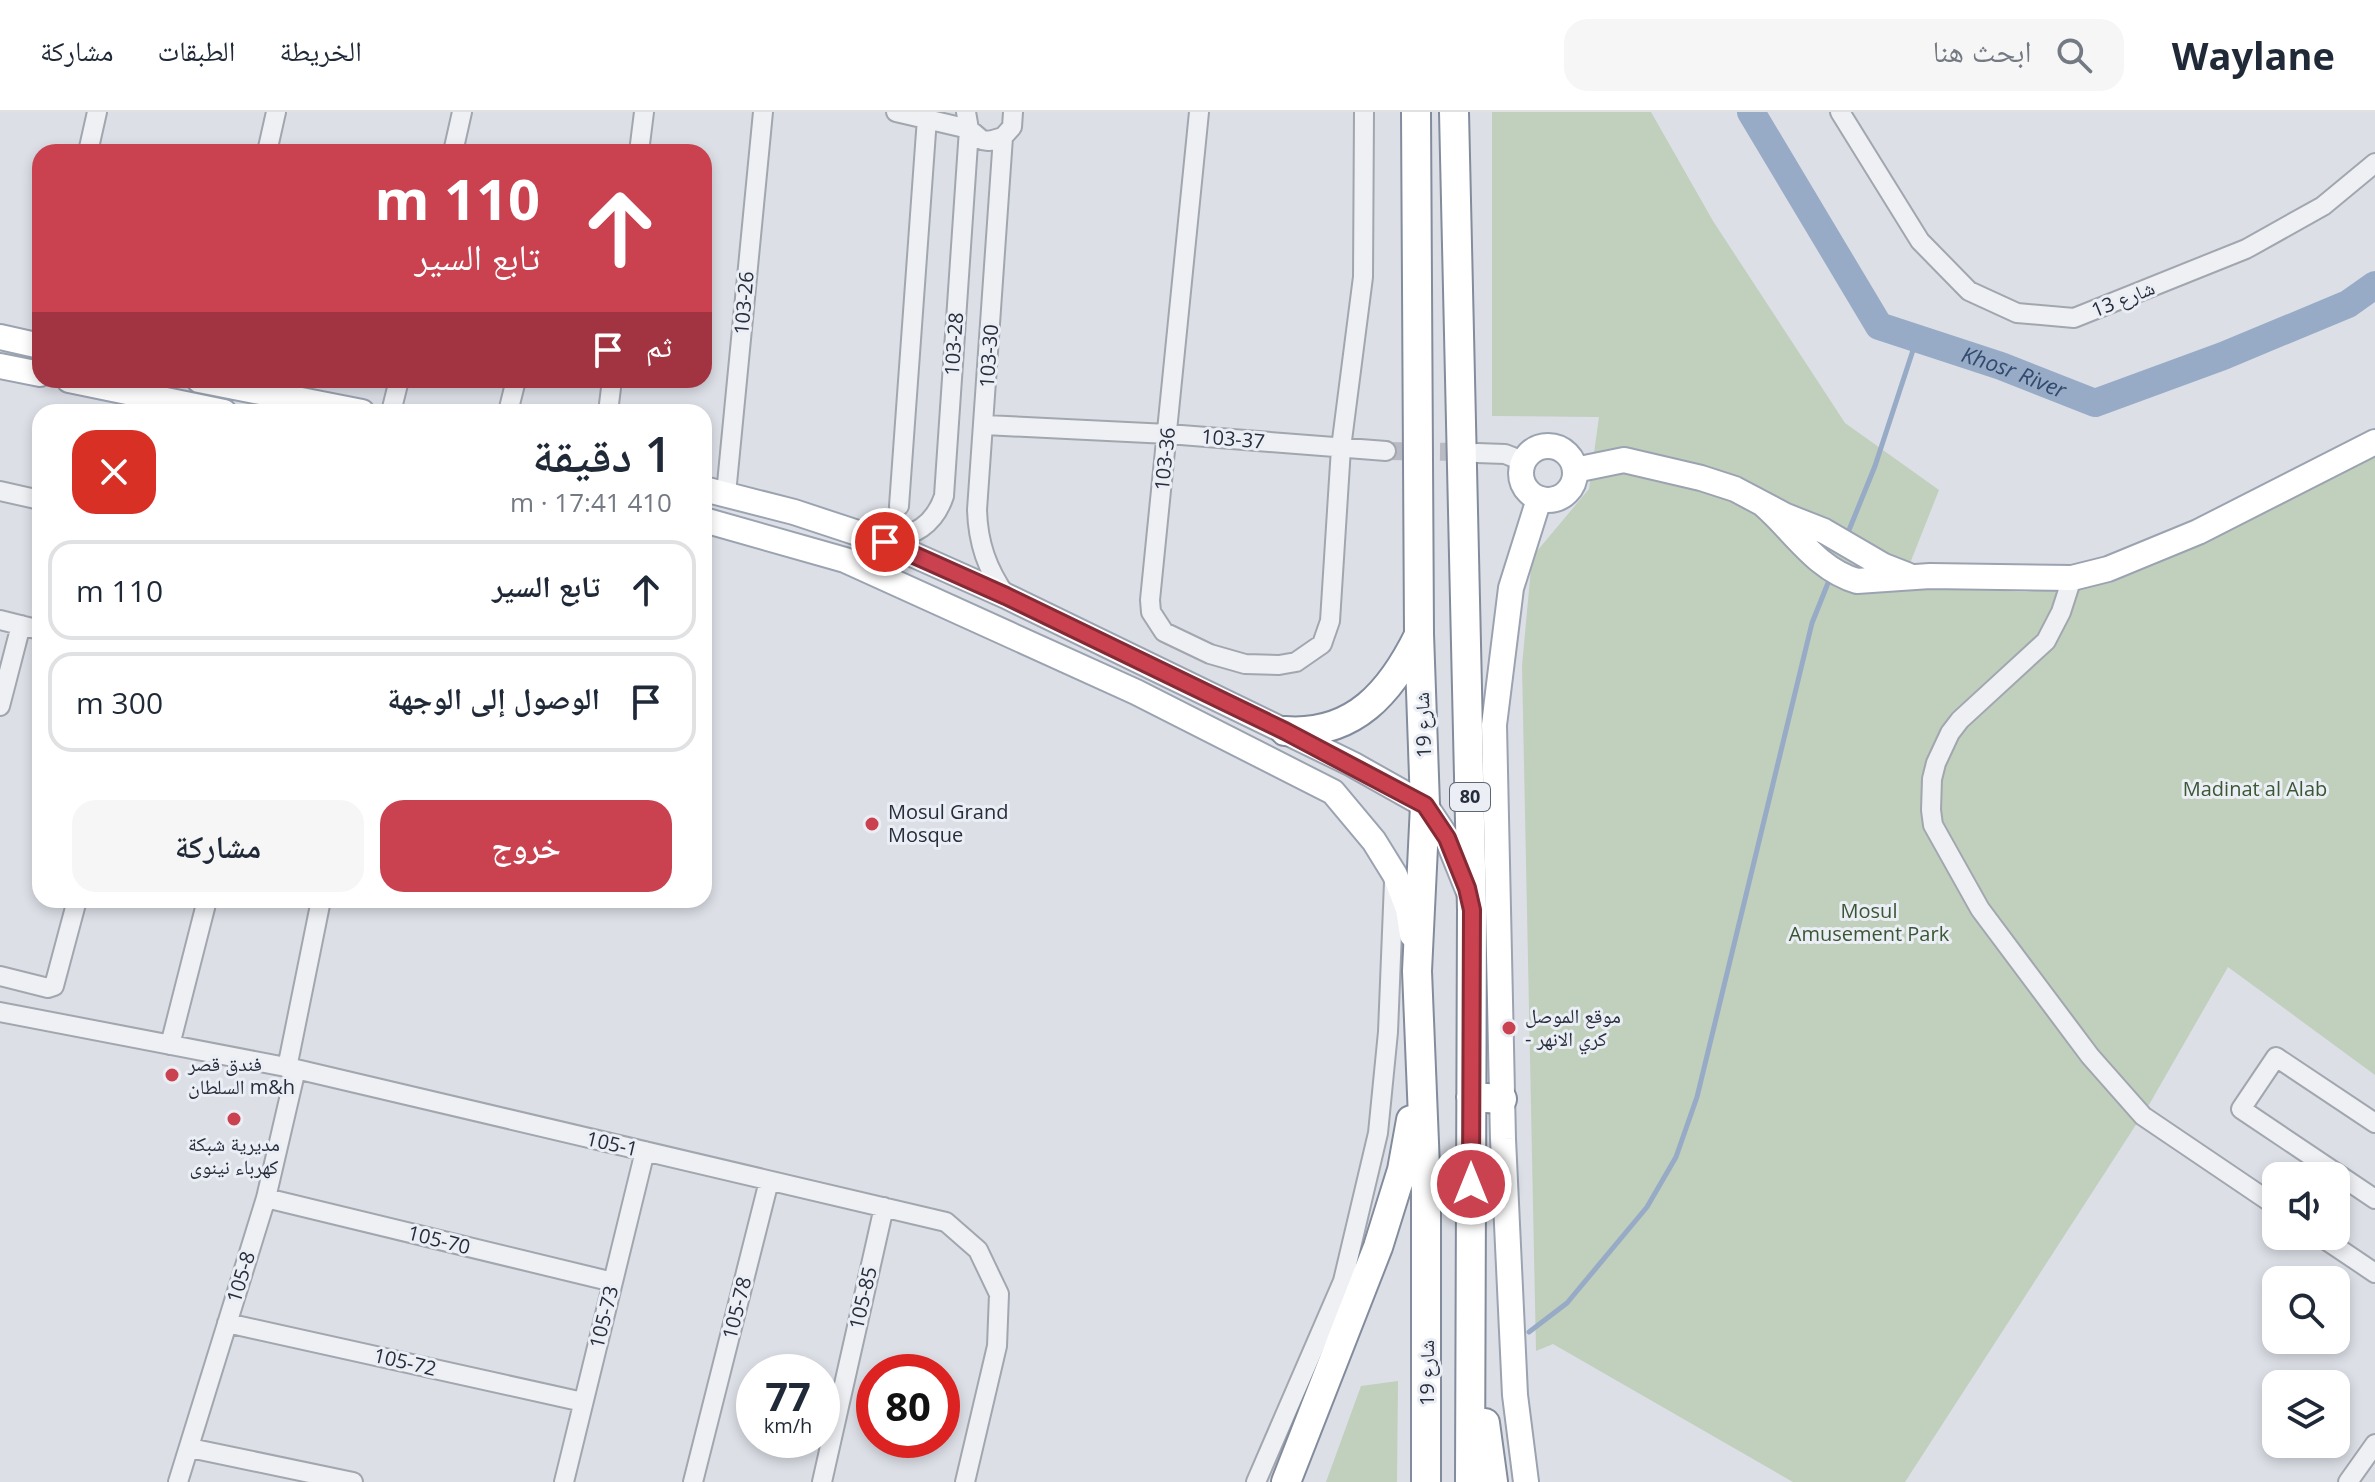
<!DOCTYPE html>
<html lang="ar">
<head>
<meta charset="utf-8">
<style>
  body { margin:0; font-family:"Open Sans","Noto Naskh Arabic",sans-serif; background:#f6f6f7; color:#1f2937; direction:rtl; height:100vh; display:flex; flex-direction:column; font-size:30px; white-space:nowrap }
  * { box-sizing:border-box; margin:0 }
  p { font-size:26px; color:#747a83 }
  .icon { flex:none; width:44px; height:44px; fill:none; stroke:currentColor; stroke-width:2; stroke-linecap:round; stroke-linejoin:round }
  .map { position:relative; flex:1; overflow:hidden; direction:ltr }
  .drawer { position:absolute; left:32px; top:292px; width:680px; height:504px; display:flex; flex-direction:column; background:#fff; border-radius:24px; box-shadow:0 4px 12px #0003; direction:rtl }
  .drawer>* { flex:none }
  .hud { position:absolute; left:32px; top:32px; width:680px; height:244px; border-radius:24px; box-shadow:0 4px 12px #0003; direction:rtl; background:#ca4150; color:#fff; overflow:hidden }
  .controls { position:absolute; left:2262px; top:1050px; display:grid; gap:16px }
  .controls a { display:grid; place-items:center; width:88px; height:88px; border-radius:16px; background:#fff; box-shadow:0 4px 12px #0003; font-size:40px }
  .speed { position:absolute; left:736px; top:1242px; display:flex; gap:16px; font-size:40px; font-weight:700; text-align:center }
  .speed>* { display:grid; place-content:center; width:104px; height:104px; border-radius:50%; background:#fff; box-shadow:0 4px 12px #0003; line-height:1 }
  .speed small { font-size:20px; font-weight:400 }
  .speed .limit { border:12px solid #d22; background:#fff; color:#111 }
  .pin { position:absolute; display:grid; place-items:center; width:68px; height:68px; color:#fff; margin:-34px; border:4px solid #fff; border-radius:50%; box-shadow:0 2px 8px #0007 }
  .me { position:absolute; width:88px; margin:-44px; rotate:0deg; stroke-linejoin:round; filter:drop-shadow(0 0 6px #0008) }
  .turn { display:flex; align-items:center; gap:28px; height:168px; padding:0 40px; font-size:36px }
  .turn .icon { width:104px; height:104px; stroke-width:2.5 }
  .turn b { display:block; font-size:56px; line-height:68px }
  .then { display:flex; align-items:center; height:76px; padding:0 40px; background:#0003; gap:16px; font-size:30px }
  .round { display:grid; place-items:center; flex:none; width:84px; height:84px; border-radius:24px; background:#f6f6f7 }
  .overview { display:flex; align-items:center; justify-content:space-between; height:136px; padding:0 40px }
  h1 { font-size:48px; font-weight:600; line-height:60px }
  .primary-button { display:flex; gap:16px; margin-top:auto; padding:16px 40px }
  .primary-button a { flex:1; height:92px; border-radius:24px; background:#ca4150; color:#fff; font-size:32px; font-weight:600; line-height:92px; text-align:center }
  .primary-button a+a { background:#f6f6f7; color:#1f2937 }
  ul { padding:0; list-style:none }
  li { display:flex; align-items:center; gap:24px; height:100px; margin:0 16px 12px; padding:0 24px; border:4px solid #e0e1e3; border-radius:24px }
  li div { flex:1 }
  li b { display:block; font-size:30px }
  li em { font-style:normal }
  header { display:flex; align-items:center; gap:48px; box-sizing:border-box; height:112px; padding:0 40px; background:#fff; border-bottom:2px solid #e0e1e3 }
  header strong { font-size:38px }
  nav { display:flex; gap:44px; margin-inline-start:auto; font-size:28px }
  .search { width:560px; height:72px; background:#f6f6f7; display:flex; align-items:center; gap:20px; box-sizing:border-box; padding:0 28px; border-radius:24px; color:#747a83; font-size:30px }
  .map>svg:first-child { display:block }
</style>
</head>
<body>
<header>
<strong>Waylane</strong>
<div class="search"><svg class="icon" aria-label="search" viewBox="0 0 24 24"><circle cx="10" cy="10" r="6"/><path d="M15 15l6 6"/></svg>ابحث هنا</div>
<nav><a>الخريطة</a><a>الطبقات</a><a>مشاركة</a></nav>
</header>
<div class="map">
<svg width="2375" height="1370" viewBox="0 0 2375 1370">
  <rect width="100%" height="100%" fill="#dcdfe6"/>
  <!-- green -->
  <path fill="#c1cfbd" d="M1492,0H1651L1713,109L1845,311L1939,378L1901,474L2025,480L2105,472L2155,453L2375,340V963L2228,855L2150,991L1905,1370H1793L1553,1232L1536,1239L1522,554L1532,445L1589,377L1599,305L1492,304Z
    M1398,1269L1397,1370H1326L1361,1274Z"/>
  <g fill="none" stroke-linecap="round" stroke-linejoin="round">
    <!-- stream -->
    <path stroke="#97abc6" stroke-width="5" d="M1847,423L1875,354L1917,226
      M1529,1220L1567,1191L1647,1095L1676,1045L1697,985L1812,511L1830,466"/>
    <!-- river -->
    <path stroke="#97abc6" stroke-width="28" id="s1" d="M1751,0L1879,214L2001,254L2095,291L2223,244L2348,192L2375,173"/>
    <!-- minor-tunnel -->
    <path stroke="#b8bbc4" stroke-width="18" stroke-dasharray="18 9" stroke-linecap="butt" d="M1386,339L1471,340"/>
    <!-- minor casing -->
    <g stroke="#a2a6af" stroke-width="22">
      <path id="minor" d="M896,0L969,17L982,28L989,29L1003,25
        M1199,0L1150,488L1151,500L1164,520L1210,542L1245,552L1279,553L1296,550L1322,532L1330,509L1341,336L1363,165L1364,0
        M1840,0L1920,129L1969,179L2017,201L2074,206L2246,137L2323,94L2375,51
        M88,40L97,0
        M267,40L276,0
        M453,40L462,0
        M639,40L644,0
        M391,300L399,268
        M508,300L516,268
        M608,300L612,268
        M985,313L1168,322L1386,339
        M1477,341L1505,342L1523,349
        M0,379L40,388
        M726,382L763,0
        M899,394L927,6
        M885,430C914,423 934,414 944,384L969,17L966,0
        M2072,466L2061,500L2046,529L1960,608L1950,621L1936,651L1932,667L1931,698L1933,713L1980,797L2090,944L2143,1004L2276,1094
        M1006,484C987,457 978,431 977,398L1003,25L1012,15L1013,0
        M0,508L40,518
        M0,594L21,513
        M0,864L48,876L54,874L77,788
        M0,900L296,957L946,1110L978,1138L999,1182L997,1234L965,1370
        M170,933L207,788
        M287,956L321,788
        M2375,1011L2276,945L2241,997L2375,1087
        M266,1086L613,1170
        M2320,1124L2375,1161
        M227,1211L583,1290
        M190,1336L353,1370
        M178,1370L266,1086L296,957
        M564,1370L645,1039
        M693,1370L769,1069
        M822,1370L884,1095
        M1256,1370L1343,1169L1378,1021L1388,920L1394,770
        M2348,1370L2375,1332"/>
    </g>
    <!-- major casing -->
    <g stroke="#9ba3b1" stroke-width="28">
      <path id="major" d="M0,225L40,234
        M0,254L40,262
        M69,268L224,300
        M199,268L362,300
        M1521 361a27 27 0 1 1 54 0a27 27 0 1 1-54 0Z
        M1575,358L1624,348L1701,366L1735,377L1786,404L1824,419L1884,454L1907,463
        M704,377L794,400L885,430L1006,484L1352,652L1425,693L1447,726L1468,778
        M1764,393C1794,419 1816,457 1857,469L1930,464L2072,466L2108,457L2198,420L2375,330
        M704,408L845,448L1136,580L1333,680L1374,729L1395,763L1408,797L1412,823
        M1526,1370L1515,1283L1503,1027L1494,613L1511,476L1539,387"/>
    </g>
    <!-- highway casing -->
    <g stroke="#838c9c" stroke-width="32">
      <path id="highway" d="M1416,0L1419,522L1425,693L1417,859L1426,1080V1370
        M1454,0L1472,798L1470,1370
        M1285,619C1354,624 1391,580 1419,523
        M1471,985L1502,987
        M1485,1311L1493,1370
        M1286,1370L1378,1135L1402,1058L1411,1008"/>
    </g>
    <!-- minor -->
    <use href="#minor" stroke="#eef0f4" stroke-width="18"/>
    <!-- major -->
    <use href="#major" stroke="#fff" stroke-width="24"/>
    <!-- highway -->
    <use href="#highway" stroke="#fff" stroke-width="28"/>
  </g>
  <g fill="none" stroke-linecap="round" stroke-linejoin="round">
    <!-- route casing -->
    <g stroke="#832a34" stroke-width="20">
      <path id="route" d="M885,430L1006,484L1285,619L1425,693L1447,726L1467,776L1472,798L1471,1072"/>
    </g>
    <!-- route -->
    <use href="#route" stroke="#ca4150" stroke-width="14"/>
  </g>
  <!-- markers -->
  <g fill="#ca4150" stroke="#ebeef4" stroke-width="3">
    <circle cx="872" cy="712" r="8"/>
    <circle cx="1509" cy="916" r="8"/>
    <circle cx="172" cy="963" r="8"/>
    <circle cx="234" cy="1007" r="8"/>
  </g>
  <g text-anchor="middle" stroke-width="6" stroke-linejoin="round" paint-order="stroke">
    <!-- shield labels -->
    <rect fill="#ebeef4" stroke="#616772" stroke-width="2" x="1450" y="671" width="40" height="28" rx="6"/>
    <g font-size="18" font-weight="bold" fill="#262d3b">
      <text x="1470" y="691">80</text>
    </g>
    <!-- street labels -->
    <g font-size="20" fill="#262d3b" stroke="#ebeef4">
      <text transform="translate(2123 187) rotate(-22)" y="7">شارع 13</text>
      <text transform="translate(744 191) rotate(-85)" y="7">103-26</text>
      <text transform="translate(954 232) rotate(-86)" y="7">103-28</text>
      <text transform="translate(989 244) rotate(-86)" y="7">103-30</text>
      <text transform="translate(1233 327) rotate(5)" y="7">103-37</text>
      <text transform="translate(1165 347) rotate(-84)" y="7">103-36</text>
      <text transform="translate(1423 613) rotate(-92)" y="7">شارع 19</text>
      <text transform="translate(612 1032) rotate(13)" y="7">105-1</text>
      <text transform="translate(439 1128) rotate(14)" y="7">105-70</text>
      <text transform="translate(241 1165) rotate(-73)" y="7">105-8</text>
      <text transform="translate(863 1186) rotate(-77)" y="7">105-85</text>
      <text transform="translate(737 1196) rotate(-76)" y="7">105-78</text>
      <text transform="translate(604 1205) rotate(-76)" y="7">105-73</text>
      <text transform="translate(405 1250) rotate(13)" y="7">105-72</text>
      <text transform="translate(1427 1261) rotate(-90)" y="7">شارع 19</text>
    </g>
    <!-- park labels -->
    <g font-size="20" fill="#395734" stroke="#ebeef4">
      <text x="2255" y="684">Madinat al Alab</text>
      <text x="1869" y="806">Mosul<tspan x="1869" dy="23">Amusement Park</tspan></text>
    </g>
    <!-- poi labels -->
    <g font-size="20" fill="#262d3b" stroke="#ebeef4" text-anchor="start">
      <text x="888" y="707">Mosul Grand<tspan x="888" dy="23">Mosque</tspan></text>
      <text x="1525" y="911">موقع الموصل<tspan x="1525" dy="23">- كري الانهر</tspan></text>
      <text x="188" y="959">فندق قصر<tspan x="188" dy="23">السلطان m&amp;h</tspan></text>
      <text x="234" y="1039" text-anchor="middle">مديرية شبكة<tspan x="234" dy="23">كهرباء نينوى</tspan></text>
    </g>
    <!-- water labels -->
    <g font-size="22" font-style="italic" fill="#314a6e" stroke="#ebeef4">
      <text dy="8" stroke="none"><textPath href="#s1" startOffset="392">Khosr River</textPath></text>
    </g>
  </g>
</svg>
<div class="controls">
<a><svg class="icon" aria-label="sound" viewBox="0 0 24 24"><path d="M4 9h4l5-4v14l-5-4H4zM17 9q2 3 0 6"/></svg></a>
<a><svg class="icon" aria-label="search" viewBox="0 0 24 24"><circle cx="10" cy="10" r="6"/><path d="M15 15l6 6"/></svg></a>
<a><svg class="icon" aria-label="layers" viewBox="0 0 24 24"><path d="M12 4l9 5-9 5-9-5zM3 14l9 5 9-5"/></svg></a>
</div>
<div class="speed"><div>77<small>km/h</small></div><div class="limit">80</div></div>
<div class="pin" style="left:885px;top:430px;background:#d93025"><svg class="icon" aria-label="arrive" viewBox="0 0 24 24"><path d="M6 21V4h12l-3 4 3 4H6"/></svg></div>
<svg class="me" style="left:1471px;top:1072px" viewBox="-20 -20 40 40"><circle r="17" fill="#ca4150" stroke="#fff" stroke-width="3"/><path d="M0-11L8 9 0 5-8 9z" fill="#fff"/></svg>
<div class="hud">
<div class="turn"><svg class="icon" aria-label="ahead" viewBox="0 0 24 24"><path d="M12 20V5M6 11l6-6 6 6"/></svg><div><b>110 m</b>تابع السير</div></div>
<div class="then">ثم<svg class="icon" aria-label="arrive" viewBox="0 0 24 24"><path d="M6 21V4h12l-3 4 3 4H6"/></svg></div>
</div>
<section class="drawer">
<div class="overview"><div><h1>1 دقيقة</h1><p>410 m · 17:41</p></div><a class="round" style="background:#d93025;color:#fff"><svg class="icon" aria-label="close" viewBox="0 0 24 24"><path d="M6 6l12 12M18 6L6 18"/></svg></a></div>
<ul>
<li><svg class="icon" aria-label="ahead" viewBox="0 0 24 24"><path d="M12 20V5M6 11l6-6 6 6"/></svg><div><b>تابع السير</b></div><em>110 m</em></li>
<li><svg class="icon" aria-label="arrive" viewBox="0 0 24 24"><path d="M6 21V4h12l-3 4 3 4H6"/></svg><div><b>الوصول إلى الوجهة</b></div><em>300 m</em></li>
</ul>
<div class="primary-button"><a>خروج</a><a>مشاركة</a></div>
</section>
</div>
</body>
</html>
